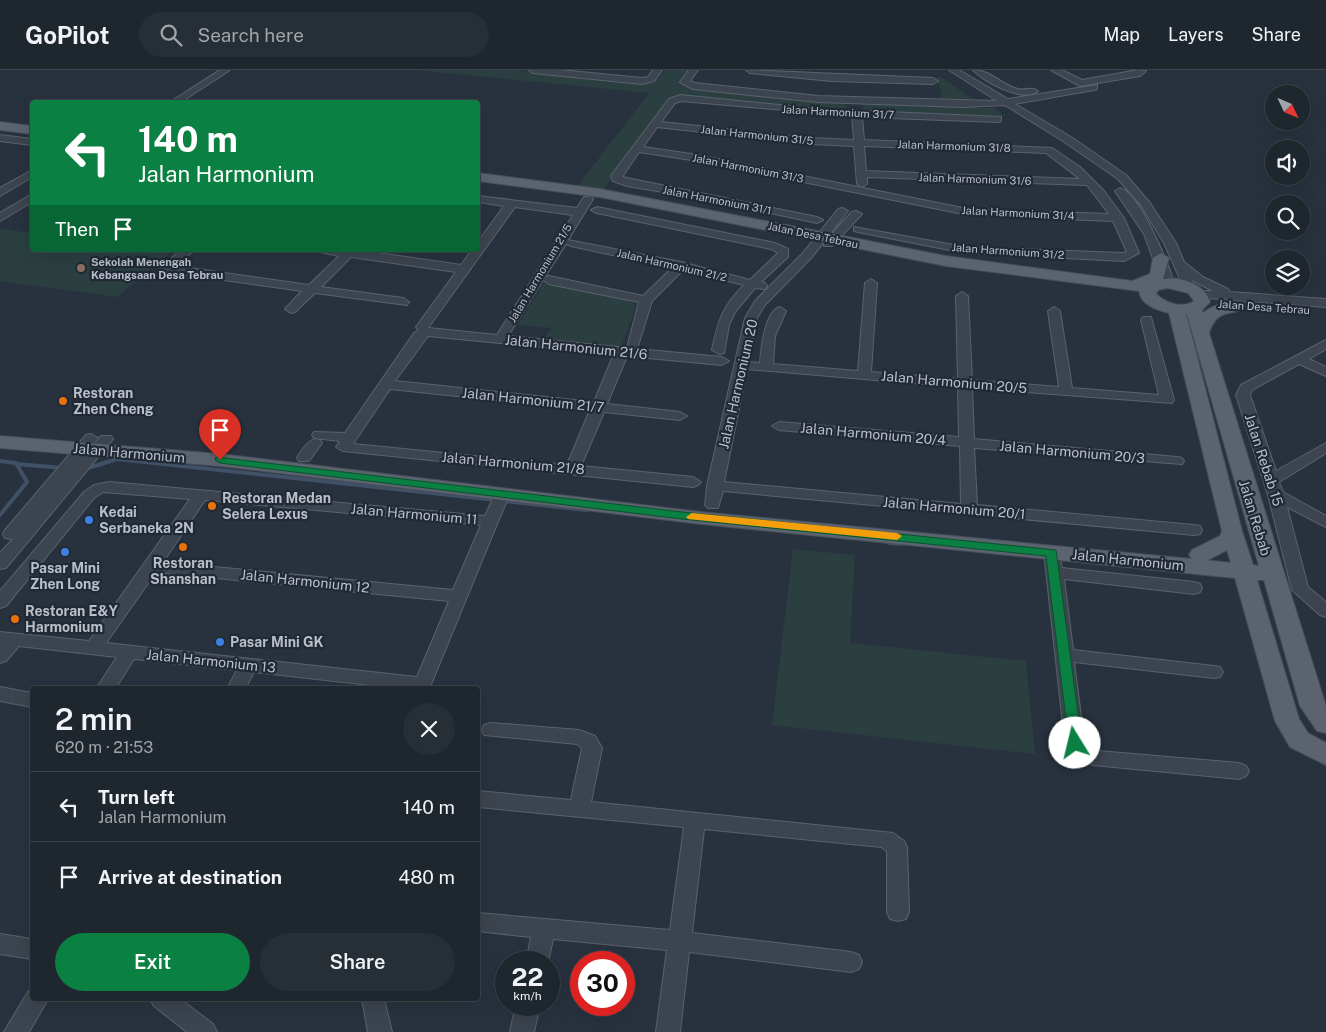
<!DOCTYPE html>
<html lang="en">
<head>
<meta charset="utf-8">
<style>
  body { margin:0; font-family:"Public Sans",sans-serif; background:#262e36; color:#f1f3f6; height:100vh; display:flex; flex-direction:column; font-size:19px; white-space:nowrap }
  * { box-sizing:border-box; margin:0 }
  p { font-size:16px; color:#a1a5aa }
  .icon { flex:none; width:28px; height:28px; fill:none; stroke:currentColor; stroke-width:2; stroke-linecap:round; stroke-linejoin:round }
  .map { position:relative; flex:1; overflow:hidden }
  .details { position:absolute; left:30px; top:616px; width:450px; height:315px; display:flex; flex-direction:column; background:#1e262e; border-radius:5px; box-shadow:0 5px 20px #0002,0 0 0 1px #3c434a }
  .details>* { flex:none }
  .banner { position:absolute; left:30px; top:30px; width:450px; height:152px; border-radius:5px; box-shadow:0 5px 20px #0002,0 0 0 1px #3c434a; background:#0b8043; color:#fff; overflow:hidden }
  .needle { width:32px; rotate:134deg }
  .buttons { position:absolute; left:1265px; top:15px; display:grid; gap:10px }
  .buttons a { display:grid; place-items:center; width:45px; height:45px; border-radius:50%; background:#1e262e; box-shadow:0 5px 20px #0002,0 0 0 1px #3c434a; font-size:25px }
  .speed { position:absolute; left:495px; top:881px; display:flex; gap:10px; font-size:25px; font-weight:700; text-align:center }
  .speed>* { display:grid; place-content:center; width:65px; height:65px; border-radius:50%; background:#1e262e; box-shadow:0 5px 20px #0002,0 0 0 1px #3c434a; line-height:1 }
  .speed small { font-size:12px; font-weight:400 }
  .speed .limit { border:8px solid #d22; background:#fff; color:#111 }
  .pin { position:absolute; display:grid; place-items:center; width:42px; height:42px; color:#fff; margin:-51px -21px; border-radius:50% 50% 50% 0; rotate:-45deg; box-shadow:0 0 5px #0007 }
  .pin .icon { rotate:45deg }
  .me { position:absolute; width:55px; margin:-28px; rotate:351deg; stroke-linejoin:round; filter:drop-shadow(0 0 4px #0008) }
  .turn { display:flex; align-items:center; gap:18px; height:105px; padding:0 25px; font-size:22px }
  .turn .icon { width:65px; height:65px; stroke-width:2.5 }
  .turn b { display:block; font-size:35px; line-height:42px }
  .then { display:flex; align-items:center; height:48px; padding:0 25px; background:#0003; gap:10px; font-size:19px }
  .round { display:grid; place-items:center; flex:none; width:52px; height:52px; border-radius:26px; background:#262e36 }
  .head { display:flex; align-items:center; justify-content:space-between; height:85px; padding:0 25px }
  h1 { font-size:30px; font-weight:600; line-height:38px }
  .button { display:flex; gap:10px; margin-top:auto; padding:10px 25px }
  .button a { flex:1; height:58px; border-radius:30px; background:#0b8043; color:#fff; font-size:20px; font-weight:600; line-height:58px; text-align:center }
  .button a+a { background:#262e36; color:#f1f3f6 }
  ul { padding:0; list-style:none }
  li { display:flex; align-items:center; gap:15px; height:70px; padding:0 25px; border-top:1px solid #3c434a }
  li div { flex:1 }
  li b { display:block; font-size:19px }
  li em { font-style:normal }
  header { display:flex; align-items:center; gap:30px; box-sizing:border-box; height:70px; padding:0 25px; background:#1e262e; border-bottom:1px solid #3c434a }
  header strong { font-size:24px }
  nav { display:flex; gap:28px; margin-inline-start:auto; font-size:18px }
  .search { width:350px; height:45px; background:#262e36; display:flex; align-items:center; gap:12px; box-sizing:border-box; padding:0 18px; border-radius:28px; color:#a1a5aa; font-size:19px }
  .map>svg:first-child { display:block }
</style>
</head>
<body>
<header>
<strong>GoPilot</strong>
<div class="search"><svg class="icon" aria-label="search" viewBox="0 0 24 24"><circle cx="10" cy="10" r="6"/><path d="M15 15l6 6"/></svg>Search here</div>
<nav><a>Map</a><a>Layers</a><a>Share</a></nav>
</header>
<div class="map">
<svg width="1326" height="962" viewBox="0 0 1326 962">
  <rect width="100%" height="100%" fill="#28323e"/>
  <!-- green -->
  <path fill="#2b3f40" d="M416,0H513L638,13L657,10L665,0H691L682,13L688,17L816,31L846,32L847,41H821L672,27L603,120L577,117L649,23Z
    M937,7H941L973,29L942,28Z
    M863,33L987,38H994L1005,46L864,42Z
    M0,159L32,163V180H157L172,182L117,227L0,211Z
    M544,213L629,230L636,236L621,278L542,271L552,258L518,255Z
    M793,479L855,485L850,573L1026,591L1035,684L772,655Z"/>
  <g fill="none" stroke-linecap="round" stroke-linejoin="round">
    <!-- stream -->
    <path stroke="#405066" stroke-width="4" d="M0,391L16,393L27,412L0,445
      M17,394L63,398
      M85,399L117,389L496,430
      M503,431L586,440
      M889,473L901,474"/>
    <!-- minor casing -->
    <g stroke="#5a626c" stroke-width="2">
      <path id="minor" d="M220,0H230L181,32H170Z
        M529,0H560L642,8L648,7L653,0H662L654,11L642,14L533,3Z
        M689,0H698L690,11L695,13L818,26L997,31L949,0H959L1008,29L1097,15V19L1094,20L1015,34L1071,67L1126,105L1150,133L1176,173L1184,192L1203,207L1228,219L1230,222L1326,229V237L1195,227L1193,224L1195,221H1213L1192,210L1195,217L1193,220H1185L1164,173L1141,135L1118,109L1063,71L1005,35L963,37L818,32L693,19L680,12Z
        M746,0L933,8L938,11L933,14L832,11L750,3Z
        M973,0C991,0 1001,15 1018,19C1025,21 1031,16 1038,21C1022,33 985,12 973,0Z
        M1051,0H1062L1082,10L1138,0L1146,1L1140,6L1080,16Z
        M680,25L820,39L1001,47V51L998,52L862,47L864,70L1052,78L1080,97L1104,121L1124,148L1139,183L1124,191L965,183L858,162L854,161V157L965,177L1122,183L1127,182L1113,151L968,145L698,91L639,82L622,107L817,147L823,150L817,153L705,129L627,116L613,111L611,106L669,29ZM681,31L852,46L854,70L812,68L661,52L675,33ZM657,57L812,74L854,76L857,114L862,117L867,114V107L1087,115L1109,144L968,139L698,85L643,77ZM864,76L1046,83L1080,109L866,101Z
        M0,65L32,69V75L0,71Z
        M32,100V107L0,126V118Z
        M1120,118C1140,123 1168,193 1174,213L1172,216L1168,217L1162,213L1144,164L1115,121Z
        M32,124V132L0,151V143Z
        M478,126L577,138L584,127H592L593,129L568,170L681,192L750,210L778,183L771,179L597,143L591,140L597,137L775,173L788,179V187L761,212L765,213L767,216L765,219L755,218L735,242L729,255L724,283L719,284L712,280C718,251 722,237 744,215L683,200L652,231L637,279L722,287L729,291L722,295L627,286L607,334L680,342L687,346L680,350L604,342L581,396L693,407L701,412L698,415L693,417L343,381L336,377L340,371L314,368L312,365L314,362L345,363L414,263L419,260L416,257L456,202L351,187L321,217L403,228L409,232L407,235L315,223L295,242L291,243L285,239L302,221L166,202L160,198L181,180H194L176,196L309,215L339,186L320,182L318,180H358L461,195L472,180H478V172L504,136L478,132ZM515,137L573,145L497,265L428,258ZM566,174L571,176L672,198L643,226L549,206L544,208ZM543,210L549,214L639,232L627,278L508,266ZM428,266L614,284L594,332L395,311ZM390,319L590,340L567,395L353,374Z
        M842,138L848,141L812,187L764,236L757,248L748,292L760,293C761,279 765,241 780,237L786,241L775,266L773,294L858,301L865,213L871,209L877,213L871,302L958,309L956,226L962,222L968,226L972,310L1059,317L1048,241L1054,237L1060,241L1072,318L1159,325L1141,250L1143,247H1151L1174,330L1172,333L972,318L974,369L1177,387L1182,388L1184,391L1182,394L974,378L977,435L1194,455L1200,456L1202,460L1200,464L1194,465L723,421L718,438H708L705,435L707,416L745,248L755,231L803,183L838,139ZM747,299L958,317L959,367L779,352L772,356L779,360L960,376L961,434L724,412Z
        M856,141L862,144L860,146L832,176H824V172L852,142Z
        M1326,270V279L1309,289L1326,297V306L1299,294L1252,320L1250,325L1276,401L1326,373V383L1279,412L1283,422L1326,446V457L1287,437L1308,517L1326,532V547L1320,545L1292,520L1268,425L1236,325L1241,315Z
        M91,364L98,368L89,380L101,366H111L113,369L6,498L0,499V483L13,469L5,468L3,464L5,460L86,365Z
        M315,369L320,370L322,373L309,391H299L297,388C301,381 307,371 315,369Z
        M109,412L485,446L496,422L501,420L509,425L429,619H406L254,602L245,619H227L237,600L134,589L115,619H96L117,587L19,576L6,591L0,593V562L89,571L190,429L103,422L94,428L6,536L0,538V521L84,422L94,415ZM205,430L481,455L453,520L163,492ZM156,502L449,531L417,607L106,573Z
        M1052,477L1058,478L1062,498L1194,512L1200,514L1202,518L1200,522L1194,524L1064,509L1073,580L1214,596L1220,597L1223,602L1220,607L1214,608L1074,592L1084,670L1098,681L1239,693L1246,696L1249,701L1246,706L1239,709L1093,695C1083,692 1071,683 1065,673L1044,482L1046,478Z
        M0,617L32,623V637L0,631Z
        M491,653L579,660L595,666L602,678L591,732L893,763L904,771L907,777L909,842L906,849L898,851L890,849L887,842V781L881,777L704,759L692,863L851,882L859,885L862,892L859,899L851,902L689,882L680,962H656L667,880L553,869L548,892H526L531,867L478,861V843L670,860L684,757L478,737V721L571,730L582,678L577,674L484,665L482,660L484,655Z
        M0,864L32,869V889L0,884Z
        M32,920V929H48L29,962H4L28,922Z
        M150,929H180L213,954L217,962H187L154,936Z
        M362,929H384L392,962H368Z
        M516,935H540L534,962H510Z"/>
    </g>
    <!-- major casing -->
    <g stroke="#454d58" stroke-width="2">
      <path id="major" d="M0,52L32,56V64L0,60Z
        M478,103L600,119L946,186L1132,211L1150,204L1153,188L1161,183L1169,188L1163,209C1181,206 1205,214 1210,232L1202,240L1203,243C1212,235 1232,229 1244,232L1246,235C1237,249 1218,234 1209,263L1326,636V663L1317,661L1300,636L1264,510H1257L1299,649L1308,663L1326,673V695L1290,677L1275,651L1235,508L701,454L220,396L0,378V366L220,384L701,442L1192,489L1189,485L1192,480L1220,466L1222,461L1169,243C1157,240 1141,235 1139,221L946,196L600,127L478,111ZM1168,218L1188,223L1194,231C1182,239 1166,233 1156,224L1158,220ZM1186,244H1187L1259,496L1253,495L1242,461ZM1227,480L1231,493L1205,490H1208Z"/>
    </g>
    <!-- minor -->
    <use href="#minor" fill="#3c444f" fill-rule="evenodd"/>
    <!-- major -->
    <use href="#major" fill="#5a636e" fill-rule="evenodd"/>
  </g>
  <!-- route -->
  <path fill="#0b8043" stroke="#07532c" d="M216,387L682,442L1056,480L1082,673L1075,678L1069,673L1046,486L682,449L220,393L215,390Z"/>
  <!-- slow -->
  <path fill="#f59e0b" d="M692,443L897,463L902,466L897,470L688,449L686,447Z"/>
  <!-- markers -->
  <circle fill="#8d6e63" stroke="#212934" stroke-width="2" cx="81" cy="198" r="5"/>
  <g fill="#e8710a" stroke="#212934" stroke-width="2">
    <circle cx="63" cy="331" r="5"/>
    <circle cx="212" cy="436" r="5"/>
    <circle cx="183" cy="477" r="5"/>
    <circle cx="15" cy="549" r="5"/>
  </g>
  <g fill="#3f7fe0" stroke="#212934" stroke-width="2">
    <circle cx="89" cy="450" r="5"/>
    <circle cx="65" cy="482" r="5"/>
    <circle cx="220" cy="572" r="5"/>
  </g>
  <g text-anchor="middle" stroke-width="4.5" stroke-linejoin="round" paint-order="stroke">
    <!-- far-street labels -->
    <g font-size="11" fill="#b8bfc9" stroke="#212934">
      <text transform="translate(838 42) rotate(3)" y="4">Jalan Harmonium 31/7</text>
      <text transform="translate(757 65) rotate(6)" y="4">Jalan Harmonium 31/5</text>
      <text transform="translate(954 76) rotate(2)" y="4">Jalan Harmonium 31/8</text>
      <text transform="translate(748 98) rotate(11)" y="4">Jalan Harmonium 31/3</text>
      <text transform="translate(975 109) rotate(2)" y="4">Jalan Harmonium 31/6</text>
      <text transform="translate(717 130) rotate(11)" y="4">Jalan Harmonium 31/1</text>
      <text transform="translate(1018 143) rotate(3)" y="4">Jalan Harmonium 31/4</text>
      <text transform="translate(813 165) rotate(12)" y="4">Jalan Desa Tebrau</text>
      <text transform="translate(1008 181) rotate(4)" y="4">Jalan Harmonium 31/2</text>
      <text transform="translate(672 195) rotate(13)" y="4">Jalan Harmonium 21/2</text>
      <text transform="translate(540 203) rotate(-59)" y="4">Jalan Harmonium 21/5</text>
      <text transform="translate(1264 237) rotate(4)" y="4">Jalan Desa Tebrau</text>
    </g>
    <!-- far-poi labels -->
    <g font-size="11" font-weight="bold" fill="#b8bfc9" stroke="#212934" text-anchor="start">
      <text x="91" y="196">Sekolah Menengah<tspan x="91" dy="13">Kebangsaan Desa Tebrau</tspan></text>
    </g>
    <!-- street labels -->
    <g font-size="14" fill="#b8bfc9" stroke="#212934">
      <text transform="translate(576 277) rotate(6)" y="5">Jalan Harmonium 21/6</text>
      <text transform="translate(954 312) rotate(5)" y="5">Jalan Harmonium 20/5</text>
      <text transform="translate(738 314) rotate(-77)" y="5">Jalan Harmonium 20</text>
      <text transform="translate(533 330) rotate(6)" y="5">Jalan Harmonium 21/7</text>
      <text transform="translate(873 364) rotate(5)" y="5">Jalan Harmonium 20/4</text>
      <text transform="translate(1072 382) rotate(5)" y="5">Jalan Harmonium 20/3</text>
      <text transform="translate(129 383) rotate(5)" y="5">Jalan Harmonium</text>
      <text transform="translate(1264 390) rotate(72)" y="5">Jalan Rebab 15</text>
      <text transform="translate(513 393) rotate(5)" y="5">Jalan Harmonium 21/8</text>
      <text transform="translate(954 438) rotate(5)" y="5">Jalan Harmonium 20/1</text>
      <text transform="translate(414 444) rotate(5)" y="5">Jalan Harmonium 11</text>
      <text transform="translate(1255 448) rotate(73)" y="5">Jalan Rebab</text>
      <text transform="translate(1128 490) rotate(6)" y="5">Jalan Harmonium</text>
      <text transform="translate(305 511) rotate(6)" y="5">Jalan Harmonium 12</text>
      <text transform="translate(211 591) rotate(6)" y="5">Jalan Harmonium 13</text>
    </g>
    <!-- poi labels -->
    <g font-size="14" font-weight="bold" fill="#b8bfc9" stroke="#212934" text-anchor="start">
      <text x="73" y="328">Restoran<tspan x="73" dy="16">Zhen Cheng</tspan></text>
      <text x="222" y="433">Restoran Medan<tspan x="222" dy="16">Selera Lexus</tspan></text>
      <text x="99" y="447">Kedai<tspan x="99" dy="16">Serbaneka 2N</tspan></text>
      <text x="183" y="498" text-anchor="middle">Restoran<tspan x="183" dy="16">Shanshan</tspan></text>
      <text x="65" y="503" text-anchor="middle">Pasar Mini<tspan x="65" dy="16">Zhen Long</tspan></text>
      <text x="25" y="546">Restoran E&amp;Y<tspan x="25" dy="16">Harmonium</tspan></text>
      <text x="230" y="577">Pasar Mini GK</text>
    </g>
  </g>
</svg>
<div class="buttons">
<a><svg class="needle" viewBox="-14 -14 28 28"><path d="M0-13l5 13h-10z" fill="#e53935"/><path d="M0 13l5-13h-10z" fill="#a1a5aa"/></svg></a>
<a><svg class="icon" aria-label="sound" viewBox="0 0 24 24"><path d="M4 9h4l5-4v14l-5-4H4zM17 9q2 3 0 6"/></svg></a>
<a><svg class="icon" aria-label="search" viewBox="0 0 24 24"><circle cx="10" cy="10" r="6"/><path d="M15 15l6 6"/></svg></a>
<a><svg class="icon" aria-label="layers" viewBox="0 0 24 24"><path d="M12 4l9 5-9 5-9-5zM3 14l9 5 9-5"/></svg></a>
</div>
<div class="speed"><div>22<small>km/h</small></div><div class="limit">30</div></div>
<div class="pin" style="left:220px;top:390px;background:#d93025"><svg class="icon" aria-label="arrive" viewBox="0 0 24 24"><path d="M6 21V4h12l-3 4 3 4H6"/></svg></div>
<svg class="me" style="left:1075px;top:673px" viewBox="-20 -20 40 40"><circle r="19" fill="#fff"/><path d="M0-13L10 11 0 6-10 11z" fill="#0b8043"/></svg>
<div class="banner">
<div class="turn"><svg class="icon" aria-label="left" viewBox="0 0 24 24"><path d="M17 20v-9H6M10 6l-5 5 5 5"/></svg><div><b>140 m</b>Jalan Harmonium</div></div>
<div class="then">Then<svg class="icon" aria-label="arrive" viewBox="0 0 24 24"><path d="M6 21V4h12l-3 4 3 4H6"/></svg></div>
</div>
<section class="details">
<div class="head"><div><h1>2 min</h1><p>620 m · 21:53</p></div><a class="round"><svg class="icon" aria-label="close" viewBox="0 0 24 24"><path d="M6 6l12 12M18 6L6 18"/></svg></a></div>
<ul>
<li><svg class="icon" aria-label="left" viewBox="0 0 24 24"><path d="M17 20v-9H6M10 6l-5 5 5 5"/></svg><div><b>Turn left</b><p>Jalan Harmonium</p></div><em>140 m</em></li>
<li><svg class="icon" aria-label="arrive" viewBox="0 0 24 24"><path d="M6 21V4h12l-3 4 3 4H6"/></svg><div><b>Arrive at destination</b></div><em>480 m</em></li>
</ul>
<div class="button"><a>Exit</a><a>Share</a></div>
</section>
</div>
</body>
</html>
